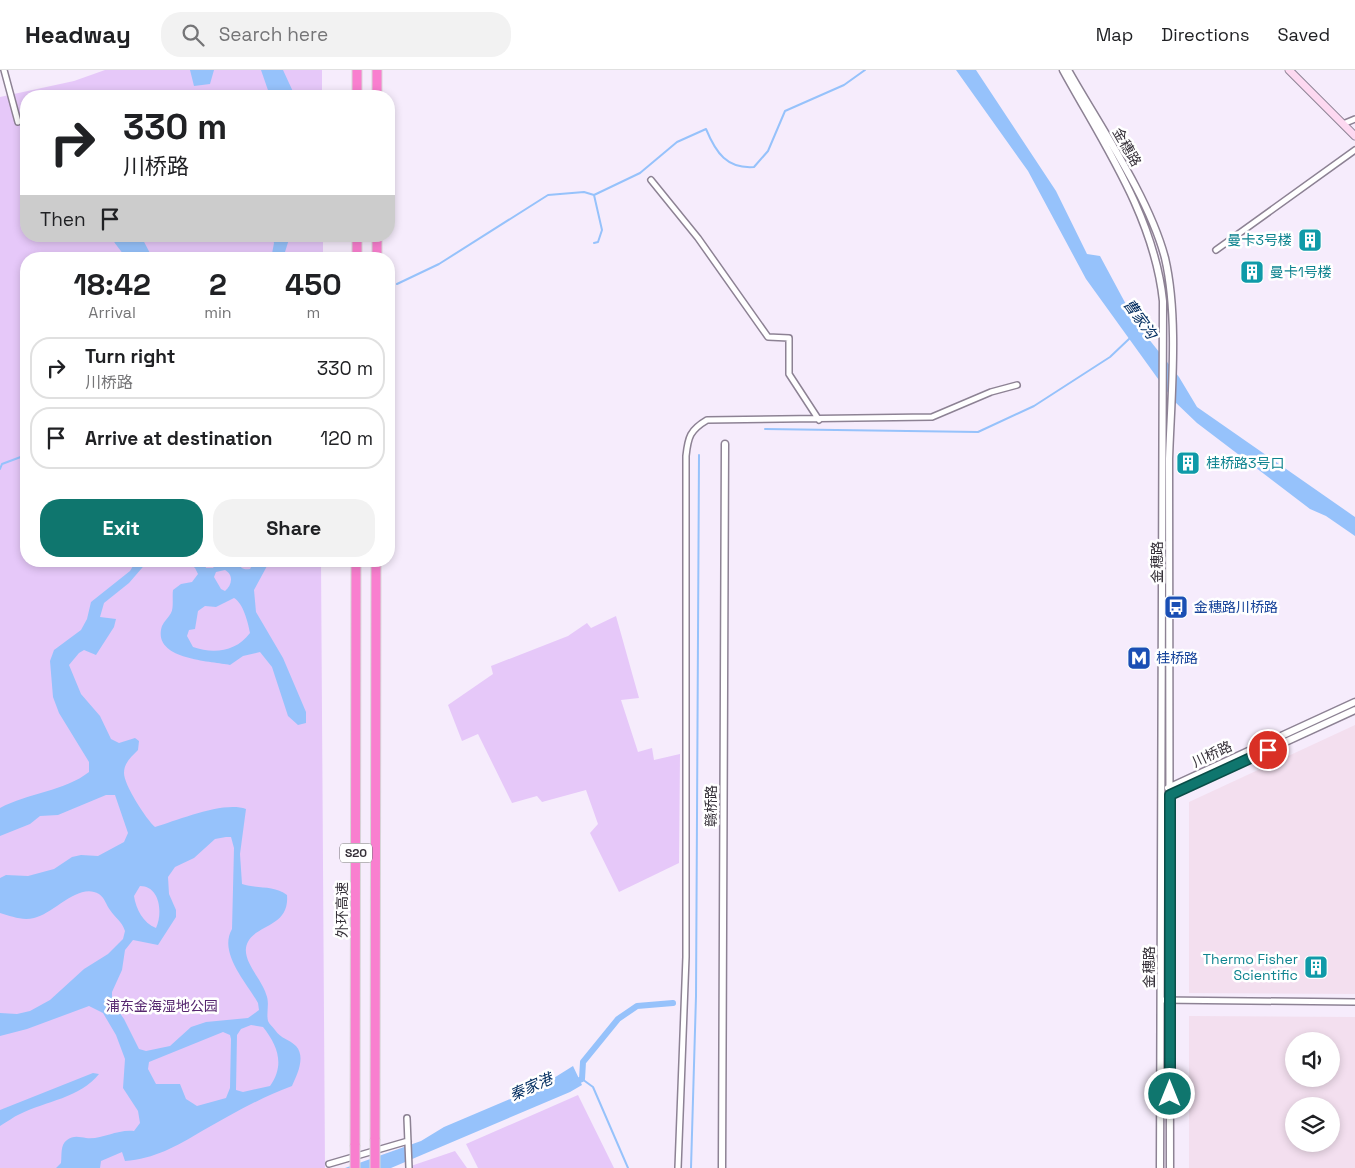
<!DOCTYPE html>
<html lang="en">
<head>
<meta charset="utf-8">
<style>
  body { margin:0; font-family:"Space Grotesk","Noto Sans SC",sans-serif; background:#f2f2f2; color:#202124; height:100vh; display:flex; flex-direction:column; font-size:19px; white-space:nowrap }
  * { box-sizing:border-box; margin:0 }
  p { font-size:16px; color:#757577 }
  .icon { flex:none; width:28px; height:28px; fill:none; stroke:currentColor; stroke-width:2; stroke-linecap:round; stroke-linejoin:round }
  .map { position:relative; flex:1; overflow:hidden }
  .sheet { position:absolute; left:20px; top:182px; width:375px; height:315px; display:flex; flex-direction:column; background:#fff; border-radius:20px; box-shadow:0 2px 8px #0003 }
  .sheet>* { flex:none }
  .banner { position:absolute; left:20px; top:20px; width:375px; height:152px; border-radius:20px; box-shadow:0 2px 8px #0003; background:#fff; color:#202124; overflow:hidden }
  .controls { position:absolute; left:1285px; top:962px; display:grid; gap:10px }
  .controls a { display:grid; place-items:center; width:55px; height:55px; border-radius:50%; background:#fff; box-shadow:0 2px 8px #0003; font-size:25px }
  .pin { position:absolute; display:grid; place-items:center; width:42px; height:42px; color:#fff; margin:-21px; border:2px solid #fff; border-radius:50%; box-shadow:0 1px 5px #0007 }
  .me { position:absolute; width:55px; margin:-28px; rotate:0deg; stroke-linejoin:round; filter:drop-shadow(0 0 4px #0008) }
  .turn { display:flex; align-items:center; gap:18px; height:105px; padding:0 20px; font-size:22px }
  .turn .icon { width:65px; height:65px; stroke-width:2.5 }
  .turn b { display:block; font-size:35px; line-height:42px }
  .then { display:flex; align-items:center; height:48px; padding:0 20px; background:#0003; gap:10px; font-size:19px }
  .eta { display:flex; justify-content:space-evenly; align-items:center; height:85px; text-align:center }
  .eta b { font-size:30px; font-weight:800; line-height:35px }
  .cta { display:flex; gap:10px; margin-top:auto; padding:10px 20px }
  .cta a { flex:1; height:58px; border-radius:20px; background:#0f766e; color:#fff; font-size:20px; font-weight:800; line-height:58px; text-align:center }
  .cta a+a { background:#f2f2f2; color:#202124 }
  ul { padding:0; list-style:none }
  li { display:flex; align-items:center; gap:15px; height:62px; margin:0 10px 8px; padding:0 10px; border:2px solid #e0e0e0; border-radius:20px }
  li div { flex:1 }
  li b { display:block; font-size:19px }
  li em { font-style:normal }
  header { display:flex; align-items:center; gap:30px; box-sizing:border-box; height:70px; padding:0 25px; background:#fff; border-bottom:1px solid #e0e0e0 }
  header strong { font-size:24px }
  nav { display:flex; gap:28px; margin-inline-start:auto; font-size:18px }
  .search { width:350px; height:45px; background:#f2f2f2; display:flex; align-items:center; gap:12px; box-sizing:border-box; padding:0 18px; border-radius:20px; color:#757577; font-size:19px }
  .map>svg:first-child { display:block }
</style>
</head>
<body>
<header>
<strong>Headway</strong>
<div class="search"><svg class="icon" aria-label="search" viewBox="0 0 24 24"><circle cx="10" cy="10" r="6"/><path d="M15 15l6 6"/></svg>Search here</div>
<nav><a>Map</a><a>Directions</a><a>Saved</a></nav>
</header>
<div class="map">
<svg width="1355" height="1098" viewBox="0 0 1355 1098">
  <rect width="100%" height="100%" fill="#f6ecfc"/>
  <!-- industrial -->
  <path fill="#f3dfef" fill-rule="evenodd" d="M1355,655V924L1189,923V732Z
    M1189,946L1355,947V1098H1189ZM1294,971H1331V1009H1294ZM1294,1036H1331V1074H1294Z"/>
  <!-- green -->
  <path fill="#e6c8f9" d="M105,0H322V26H26V166H323V189H26V491H321L325,1098H0V27L74,11Z
    M616,546L639,628L621,630L638,682L652,678L654,690L680,684L679,793L619,822L590,763L598,754L586,720L542,732L537,726L512,733L478,664L462,671L448,635L493,604L491,596L568,566L587,553L591,558Z
    M578,1025L614,1098H478L466,1074Z
    M455,1081L467,1098H405Z"/>
  <!-- water -->
  <path fill="#96c2fb" fill-rule="evenodd" d="M190,0H214L210,14L194,16Z
    M261,0H283L295,26H270Z
    M956,0H976L1056,121L1087,184L1100,186L1136,253L1179,307L1197,337L1355,447V466L1326,446L1310,439L1197,353L1174,331L1086,209L1028,101Z
    M112,166H141L153,189H126C122,180 113,174 112,166Z
    M272,166H290L285,182L288,189H271L274,173Z
    M136,491H148L129,513L104,533L100,547L116,549L114,557L96,585L84,580L79,583L69,595L81,624L100,646L111,669L119,673L135,668L139,671L138,680C131,687 124,693 124,703C124,715 146,749 155,757C179,750 223,731 246,739L240,784L242,814C258,819 274,815 287,825C290,860 250,853 246,878C244,893 262,910 266,924C270,933 266,942 268,951C269,954 273,957 275,960C281,969 289,969 296,976C306,987 297,1005 292,1016C261,1027 231,1045 202,1061C177,1076 154,1089 125,1091L122,1082L101,1091L100,1098H56L61,1093C62,1085 60,1075 67,1070C73,1065 80,1067 86,1068C102,1070 117,1059 134,1061L140,1053L138,1041L123,1018L125,989L116,965L103,943L89,936L27,959L0,966V943L17,944L30,941L50,930L84,899L108,884L123,869L125,861C121,850 116,849 110,840C106,835 105,828 99,824C78,812 54,844 34,848C22,851 11,846 0,843V808L6,805L28,806L54,799L72,787L81,785L98,786L124,772L128,763L115,725H106L58,745L40,746L30,754L0,766V738C28,723 65,721 89,702V692L59,643L53,627L50,591L54,580L81,560L87,549L91,532L130,501ZM226,767H231L234,778L232,859C218,883 247,913 258,933L259,940L248,948L206,952L191,957L170,976L146,981L139,979L124,949L112,932V922L122,900L125,880L133,870L158,875L176,847V840L169,824L168,807L175,797L194,788L215,769ZM140,816C160,816 163,843 156,858C143,853 136,839 134,826ZM251,955L263,957C278,976 285,995 270,1016L243,1022L236,1020L237,965L241,959ZM223,962L230,965L231,969L230,1018L226,1028L197,1036L186,1029L180,1014H156L148,999L149,992Z
    M186,491H204L206,498H213L218,491H237C240,498 243,500 250,499L255,491H282L267,496L254,520L256,542L283,588L306,642V653L298,655L288,646L272,597L260,582L243,586L230,595C211,591 151,590 162,556C164,551 169,547 171,543C174,537 172,527 173,520L181,514L192,512L198,504L195,498ZM225,500C234,505 232,515 225,521L221,519L214,507L216,502ZM234,528C243,533 248,552 250,563C236,582 213,584 193,577L187,566L189,560L195,559L198,541L205,536L216,537Z
    M573,996L582,1015L570,1022L391,1098H345L421,1071L444,1057L541,1016Z
    M93,1003L99,1004C80,1028 46,1031 20,1044C13,1047 7,1052 0,1056V1040Z"/>
  <g fill="none" stroke-linecap="round" stroke-linejoin="round">
    <!-- stream -->
    <path stroke="#96c2fb" stroke-width="2" d="M594,173L598,172L602,160L594,125L640,103L677,72L706,59C716,83 727,99 754,97L768,81L785,41L844,15L865,0
      M397,214L439,194L548,125L584,122L594,125
      M765,359L978,362L1034,336L1110,287L1130,268
      M0,399L2,394L26,385
      M582,1009L593,1017L628,1098
      M691,1098L696,926L699,385"/>
    <!-- canal -->
    <path stroke="#96c2fb" stroke-width="6" d="M573,1013L582,1009L583,992L618,949L637,936L673,933"/>
    <!-- minor casing -->
    <g stroke="#8d8294" stroke-width="8">
      <path id="minor" d="M4,0L18,52
        M1343,54L1355,49
        M651,110L698,168L768,267L789,268V304L819,350
        M1216,180L1355,80
        M1161,930L1355,932
        M407,1048L409,1098
        M329,1094L408,1071
        M678,1098L686,887V386C688,367 690,360 707,350L932,347L991,322L1017,315"/>
    </g>
    <!-- tertiary casing -->
    <g stroke="#8d8294" stroke-width="9">
      <path id="tertiary" d="M1063,0C1103,73 1154,146 1163,231L1160,1098
        M1068,0C1099,55 1149,127 1165,188C1179,248 1171,327 1169,389L1170,1098
        M1168,718L1355,632
        M1168,726L1355,640
        M722,1098L725,374"/>
    </g>
    <!-- secondary casing -->
    <g stroke="#8d8294" stroke-width="9">
      <path id="secondary" d="M1289,0L1355,66"/>
    </g>
    <!-- motorway casing -->
    <g stroke="#d7d6d7" stroke-width="11">
      <path id="motorway" d="M357,26V0
        M377,26V0
        M357,189V166
        M377,189V166
        M375,1069L376,491
        M355,1075L356,491"/>
    </g>
    <!-- minor -->
    <use href="#minor" stroke="#fff" stroke-width="5"/>
    <!-- tertiary -->
    <use href="#tertiary" stroke="#fff" stroke-width="6"/>
    <!-- secondary -->
    <use href="#secondary" stroke="#fdd9f1" stroke-width="7"/>
    <!-- motorway -->
    <use href="#motorway" stroke="#f97fcf" stroke-width="9"/>
    <!-- motorway-bridge casing -->
    <g stroke="#d7d6d7" stroke-width="11" stroke-linecap="butt">
      <path id="motorway-bridge" d="M355,1098V1075
        M375,1098V1069"/>
    </g>
    <!-- motorway-bridge -->
    <use href="#motorway-bridge" stroke="#f97fcf" stroke-width="9"/>
  </g>
  <g fill="none" stroke-linecap="round" stroke-linejoin="round">
    <!-- route casing -->
    <g stroke="#0a4d48" stroke-width="12">
      <path id="route" d="M1170,1024V725L1268,680"/>
    </g>
    <!-- route -->
    <use href="#route" stroke="#0f766e" stroke-width="9"/>
  </g>
  <!-- icons -->
  <defs>
    <g id="building-square" transform="scale(1.25)"><rect x="-9" y="-9" width="18" height="18" rx="4" fill="#0f9aa8" stroke="#fff"/><path d="M-4-6H4V6H1V3H-1V6H-4ZM-2.5-4.3h1.7v1.8h-1.7ZM.8-4.3h1.7v1.8H.8ZM-2.5-1h1.7V.8h-1.7ZM.8-1h1.7V.8H.8Z" fill="#fff"/></g>
    <g id="bus-square" transform="scale(1.25)"><rect x="-9" y="-9" width="18" height="18" rx="4" fill="#1a4fb4" stroke="#fff"/><path d="M-5-6H5V4H4V6H2V4H-2V6H-4V4H-5ZM-3.5-4V0h7V-4ZM-3.5 1.2v1.5H-2V1.2ZM2 1.2v1.5H3.5V1.2Z" fill="#fff"/></g>
    <g id="metro-square" transform="scale(1.25)"><rect x="-9" y="-9" width="18" height="18" rx="4" fill="#1a4fb4" stroke="#fff"/><path d="M-5.5 5V-5H-3L0 0L3-5H5.5V5H3V-.5L0 4L-3-.5V5Z" fill="#fff"/></g>
  </defs>
  <g fill-rule="evenodd">
    <use href="#building-square" x="1310" y="170"/>
    <use href="#building-square" x="1252" y="202"/>
    <use href="#building-square" x="1188" y="393"/>
    <use href="#bus-square" x="1176" y="537"/>
    <use href="#metro-square" x="1139" y="588"/>
    <use href="#building-square" x="1316" y="897"/>
  </g>
  <g text-anchor="middle" stroke-width="5" stroke-linejoin="round" paint-order="stroke">
    <!-- shield labels -->
    <rect fill="#fff" stroke="#726f74" stroke-width="1" x="340" y="773.5" width="32" height="19" rx="4"/>
    <g font-size="12" font-weight="bold" fill="#363139">
      <text x="356" y="787">S20</text>
    </g>
    <!-- street labels -->
    <g font-size="14" fill="#363139" stroke="#fff">
      <text transform="translate(1127 77) rotate(60)" y="5">金穗路</text>
      <text transform="translate(1157 492) rotate(-90)" y="5">金穗路</text>
      <text transform="translate(1212 684) rotate(-25)" y="5">川桥路</text>
      <text transform="translate(711 736) rotate(-90)" y="5">赣桥路</text>
      <text transform="translate(342 840) rotate(-90)" y="5">外环高速</text>
      <text transform="translate(1149 897) rotate(-90)" y="5">金穗路</text>
    </g>
    <!-- culture labels -->
    <g font-size="14" fill="#0d838f" stroke="#fff" text-anchor="end">
      <text x="1292" y="175">曼卡3号楼</text>
      <text x="1270" y="207" text-anchor="start">曼卡1号楼</text>
      <text x="1206" y="398" text-anchor="start">桂桥路3号口</text>
      <text x="1298" y="894">Thermo Fisher<tspan x="1298" dy="16">Scientific</tspan></text>
    </g>
    <!-- transit labels -->
    <g font-size="14" fill="#164399" stroke="#fff" text-anchor="start">
      <text x="1194" y="542">金穗路川桥路</text>
      <text x="1156" y="593">桂桥路</text>
    </g>
    <!-- park labels -->
    <g font-size="14" fill="#572870" stroke="#fff">
      <text x="162" y="941">浦东金海湿地公园</text>
    </g>
    <!-- water labels -->
    <g font-size="15" font-style="italic" fill="#042f61" stroke="#fff">
      <text transform="translate(1140 249) rotate(54)" y="5">曹家沟</text>
      <text transform="translate(531 1017) rotate(-24)" y="5">秦家港</text>
    </g>
  </g>
</svg>
<div class="controls">
<a><svg class="icon" aria-label="sound" viewBox="0 0 24 24"><path d="M4 9h4l5-4v14l-5-4H4zM17 9q2 3 0 6"/></svg></a>
<a><svg class="icon" aria-label="layers" viewBox="0 0 24 24"><path d="M12 4l9 5-9 5-9-5zM3 14l9 5 9-5"/></svg></a>
</div>
<div class="pin" style="left:1268px;top:680px;background:#d93025"><svg class="icon" aria-label="arrive" viewBox="0 0 24 24"><path d="M6 21V4h12l-3 4 3 4H6"/></svg></div>
<svg class="me" style="left:1170px;top:1024px" viewBox="-20 -20 40 40"><circle r="17" fill="#0f766e" stroke="#fff" stroke-width="3"/><path d="M0-11L8 9 0 5-8 9z" fill="#fff"/></svg>
<div class="banner">
<div class="turn"><svg class="icon" aria-label="right" viewBox="0 0 24 24"><path d="M7 20v-9h11M14 6l5 5-5 5"/></svg><div><b>330 m</b>川桥路</div></div>
<div class="then">Then<svg class="icon" aria-label="arrive" viewBox="0 0 24 24"><path d="M6 21V4h12l-3 4 3 4H6"/></svg></div>
</div>
<section class="sheet">
<div class="eta">
<div><b>18:42</b><p>Arrival</p></div>
<div><b>2</b><p>min</p></div>
<div><b>450</b><p>m</p></div>
</div>
<ul>
<li><svg class="icon" aria-label="right" viewBox="0 0 24 24"><path d="M7 20v-9h11M14 6l5 5-5 5"/></svg><div><b>Turn right</b><p>川桥路</p></div><em>330 m</em></li>
<li><svg class="icon" aria-label="arrive" viewBox="0 0 24 24"><path d="M6 21V4h12l-3 4 3 4H6"/></svg><div><b>Arrive at destination</b></div><em>120 m</em></li>
</ul>
<div class="cta"><a>Exit</a><a>Share</a></div>
</section>
</div>
</body>
</html>
